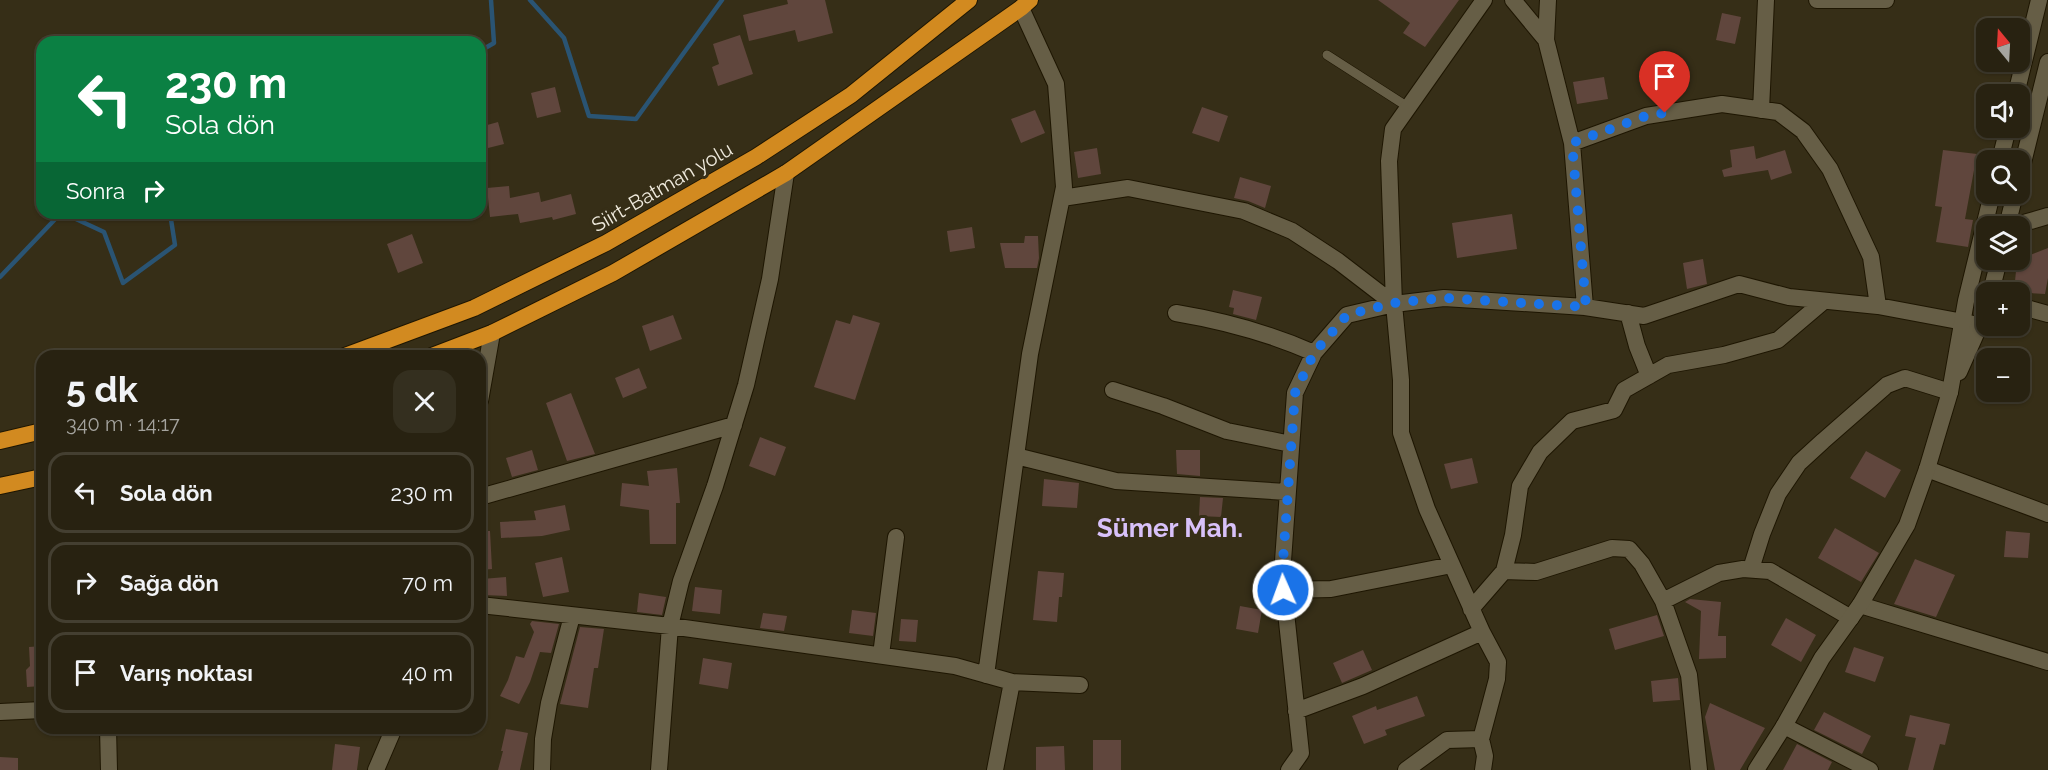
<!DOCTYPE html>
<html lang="tr">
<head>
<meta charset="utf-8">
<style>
  body { margin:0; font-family:Raleway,sans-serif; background:#342f1f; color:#f1f3f6; height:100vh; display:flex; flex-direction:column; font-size:22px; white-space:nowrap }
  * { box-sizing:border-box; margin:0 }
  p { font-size:20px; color:#a5a49f }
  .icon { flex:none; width:33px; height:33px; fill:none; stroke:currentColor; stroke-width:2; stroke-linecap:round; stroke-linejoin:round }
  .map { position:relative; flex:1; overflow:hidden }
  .details { position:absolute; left:36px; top:350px; width:450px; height:384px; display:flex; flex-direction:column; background:#282211; border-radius:18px; box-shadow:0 2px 4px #0004,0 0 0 2px #443f31 }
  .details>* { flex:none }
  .top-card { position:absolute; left:36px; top:36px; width:450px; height:183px; border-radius:18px; box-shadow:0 2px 4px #0004,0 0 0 2px #443f31; background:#0b8043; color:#fff; overflow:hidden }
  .needle { width:39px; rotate:342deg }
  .fabs { position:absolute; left:1976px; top:18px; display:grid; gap:12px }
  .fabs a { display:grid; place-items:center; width:54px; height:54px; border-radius:12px; background:#282211; box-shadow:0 2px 4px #0004,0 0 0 2px #443f31; font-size:30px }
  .pin { position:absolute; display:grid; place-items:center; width:51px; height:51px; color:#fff; margin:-62px -26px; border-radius:50% 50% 50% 0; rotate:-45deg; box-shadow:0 0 6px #0007 }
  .pin .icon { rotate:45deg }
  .me { position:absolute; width:66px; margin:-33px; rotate:358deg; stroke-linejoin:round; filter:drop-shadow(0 0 4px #0008) }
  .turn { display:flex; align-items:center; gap:21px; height:126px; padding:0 30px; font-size:27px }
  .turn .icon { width:78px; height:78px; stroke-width:2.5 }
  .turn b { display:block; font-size:42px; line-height:51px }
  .then { display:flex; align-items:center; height:57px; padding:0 30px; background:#0003; gap:12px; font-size:22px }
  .round { display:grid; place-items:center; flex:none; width:63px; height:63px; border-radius:18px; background:#342f1f }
  .summary { display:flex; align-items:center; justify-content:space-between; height:102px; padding:0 30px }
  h1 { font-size:36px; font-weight:700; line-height:45px }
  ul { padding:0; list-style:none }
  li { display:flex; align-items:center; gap:18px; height:81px; margin:0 12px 9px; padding:0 18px; border:3px solid #443f31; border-radius:18px }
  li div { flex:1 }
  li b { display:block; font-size:22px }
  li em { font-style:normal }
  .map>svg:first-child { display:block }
</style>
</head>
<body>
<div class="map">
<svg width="2048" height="770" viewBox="0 0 2048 770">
  <rect width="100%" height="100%" fill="#362e17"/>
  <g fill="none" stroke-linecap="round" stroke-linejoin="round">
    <!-- stream -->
    <path stroke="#2a5473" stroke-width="4.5" d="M530,0L564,38L589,116L636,119L722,0
      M449,42L455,39L459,42
      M480,51L494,43L491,0
      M63,213L104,232L123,283L175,245L170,213
      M0,277L61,213"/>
  </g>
  <!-- building -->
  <path fill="#60463d" d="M787,0H825L833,33L798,42L795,30L749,41L743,15L788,4Z
    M1378,0H1459L1425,47L1403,33L1410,23Z
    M1722,13L1741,17L1735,44L1716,40Z
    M740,35L753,74L718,86L712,67L719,64L713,44Z
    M1604,77L1608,99L1577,104L1573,82Z
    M555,87L561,112L537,118L531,93Z
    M1202,107L1228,116L1219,142L1192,133Z
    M1035,110L1045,133L1021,143L1011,119Z
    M498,122L504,144L484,149L480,127Z
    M1754,146L1756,159L1785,150L1792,173L1771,180L1768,170L1724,177L1722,170L1732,167L1730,150Z
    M1097,148L1101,174L1078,178L1074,152Z
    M1943,150L1977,154L1965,219L1973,220L1968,247L1936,242L1942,207L1935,206Z
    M1240,177L1271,186L1265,208L1248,201L1234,198Z
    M509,186L510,198L539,192L541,202L571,194L576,214L553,220L552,217L520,223L518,214L490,217L487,188Z
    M1512,214L1517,249L1457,258L1452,223Z
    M972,227L975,248L950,252L947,231Z
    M412,234L423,263L398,273L387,244Z
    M1025,236H1038L1039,258L1037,268H1005L1000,243H1024Z
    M2048,248V278L2045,294L2014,292L2017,260Z
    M1703,259L1707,284L1687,289L1683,263Z
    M1233,290L1262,297L1256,320L1233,314L1234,308L1229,307Z
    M673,315L682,339L650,351L642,326Z
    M853,315L880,323L855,400L814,387L836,320L850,324Z
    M639,368L647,388L623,398L615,378Z
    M571,393L595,454L567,461L546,403Z
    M760,437L786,447L775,476L749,466Z
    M532,450L538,470L512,477L506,458Z
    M1176,450H1200V476L1177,474Z
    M1866,451L1901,470L1885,498L1850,478Z
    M1472,458L1478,483L1451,489L1444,464Z
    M677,468L680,503H676V544H650L649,510L620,506L622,483L649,486L647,471Z
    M1044,479L1079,483L1077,508L1042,506Z
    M1200,497L1223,498L1221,517L1199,516Z
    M565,505L570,530L542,536L501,538L500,522L536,520L534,511Z
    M1835,528L1879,553L1861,582L1818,558Z
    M480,531H490L492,569L480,570Z
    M2006,531L2030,533L2028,558L2004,557Z
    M562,557L569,592L543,597L535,563Z
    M1915,559L1955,575L1936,617L1894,604Z
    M1038,571L1064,573L1062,597H1059L1057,622L1033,620Z
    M506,577L507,596L483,595L482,579Z
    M695,587L722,590L720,614L692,611Z
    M639,593L666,597L662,615L637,612Z
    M1690,599L1721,602L1718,636H1726V658L1699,659L1701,611L1685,602Z
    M1240,606L1262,610L1258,633L1236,629Z
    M852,610L876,613L873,636L849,633Z
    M763,613L787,616L784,631L760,628Z
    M1657,615L1664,636L1615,650L1609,629Z
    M1786,618L1816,635L1801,662L1771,645Z
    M901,619L918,620L916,642L899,641Z
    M532,621L559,624L551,653L540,652L530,682L519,704L500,696L508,680L516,656L524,658L534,632L530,624Z
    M580,627L604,629L598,668H594L588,708L560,704Z
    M42,646V686L27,687L26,670L30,666L29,647Z
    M1854,647L1884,657L1875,682L1845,672Z
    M1363,650L1372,670L1342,683L1333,663Z
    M703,658L732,663L728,689L699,684Z
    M1678,678L1680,700L1653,702L1651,681Z
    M1417,696L1425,716L1385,730L1387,735L1364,744L1352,716L1376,706L1377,710Z
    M1710,703L1765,728L1740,770H1715L1705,717Z
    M1824,712L1871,736L1862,754L1814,730Z
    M1910,715L1950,724L1945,745L1940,744L1933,770H1908L1916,738L1905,736Z
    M506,729L528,733L520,770H498L503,751H501Z
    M1093,740H1121V770H1093Z
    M335,744L360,747L357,770H332Z
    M1797,744L1832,762L1828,770H1783Z
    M1064,746L1065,770H1036V747Z
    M0,757L18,758V770H0Z"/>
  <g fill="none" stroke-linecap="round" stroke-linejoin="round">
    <!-- service casing -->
    <g stroke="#1e1602" stroke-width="10">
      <path id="service" d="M1327,55L1408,107"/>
    </g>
    <!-- minor casing -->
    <g stroke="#1e1602" stroke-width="18">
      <path id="minor" d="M1513,0L1546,40L1572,143L1585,307
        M1817,0H1886
        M1546,40L1548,0
        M1761,110L1766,0
        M1572,143L1646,116L1722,104L1778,112L1803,131L1830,169L1871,257L1878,306
        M1062,198L1128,188L1244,211L1292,231L1338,261L1394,304
        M2013,226L2048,216
        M2019,306L2048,314
        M1176,313C1224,321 1269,333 1314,353
        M1628,313L1637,346L1649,376
        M1113,390L1163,406L1227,431L1291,444
        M480,401L492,333
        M1016,456L1116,481L1287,492
        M1927,469L2048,514
        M480,497L734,425
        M1751,569L1762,534L1778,494L1799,463L1823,441L1887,385L1905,378L1950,392
        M1504,571L1536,572L1612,548L1629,549L1642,564L1663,601L1689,675L1699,770
        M1283,590L1331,589L1452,565
        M1663,601L1719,573L1743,569L1770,571L1851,618
        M480,605L670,626L955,666L1012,682L1080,685
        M1471,609L1504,571L1513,535L1520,486L1540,452L1572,421L1614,410L1624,390L1668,365L1724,355L1778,340L1824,301
        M881,655L896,537
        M986,675L1030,354L1064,187L1056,84L1021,8
        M1296,711L1363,686L1482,632
        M0,712L42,710
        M1784,726L1870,770
        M108,728L109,770
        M376,770L394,728
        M542,770L543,739L549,703L572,616
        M659,770L670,626L681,581L715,486L746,385L770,279L786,173
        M995,770L1012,682
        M1289,770L1301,753L1282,575L1295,393L1314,353L1347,315L1394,304L1444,298L1585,307L1644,316L1739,284L1789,297L1878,306L1974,324
        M1406,770L1447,740L1481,739
        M1483,770L1485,756L1481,739L1497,679L1498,662L1482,632L1427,509L1401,433V380L1394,304L1389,161L1393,129L1484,0"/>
    </g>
    <!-- tertiary casing -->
    <g stroke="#1e1602" stroke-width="18">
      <path id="tertiary" d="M1860,605L2048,662"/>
    </g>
    <!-- secondary casing -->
    <g stroke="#1e1602" stroke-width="18">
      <path id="secondary" d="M2016,94L2039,0
        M2000,160L2008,128
        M2019,179L2048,62
        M2007,226L2015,194
        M1991,292L1999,260
        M1959,372L1986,311
        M1756,770L1784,726L1822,658L1860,605L1907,525L1927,469L1950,392L1966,301L1992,194"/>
    </g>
    <!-- trunk casing -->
    <g stroke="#1e1602" stroke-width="18">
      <path id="trunk" d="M345,356L474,308L606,243L756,157L851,95L969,0
        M432,356L492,333L613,273L786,173L1021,8L1030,0
        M0,441L42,431
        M0,486L42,477"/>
    </g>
    <!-- service -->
    <use href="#service" stroke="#665e46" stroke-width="9"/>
    <!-- minor -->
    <use href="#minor" stroke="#665e46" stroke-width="16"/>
    <!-- tertiary -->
    <use href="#tertiary" stroke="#665e46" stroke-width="16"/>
    <!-- secondary -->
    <use href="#secondary" stroke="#665e46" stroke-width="16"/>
    <!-- trunk -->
    <use href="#trunk" stroke="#d28a20" stroke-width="16"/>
  </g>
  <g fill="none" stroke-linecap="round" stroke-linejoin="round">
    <!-- route -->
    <path stroke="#1a73e8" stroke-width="10" stroke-dasharray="0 18" d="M1283,590L1282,575L1295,393L1314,353L1347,315L1394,303L1444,298L1586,307L1572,143L1646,116L1665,113"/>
  </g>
  <g text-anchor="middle" stroke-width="6" stroke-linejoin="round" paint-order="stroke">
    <!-- street labels -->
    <g font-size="20" fill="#efeadd" stroke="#362e17">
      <text transform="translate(662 187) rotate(-30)" y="7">Siirt-Batman yolu</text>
    </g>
    <!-- district labels -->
    <g font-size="26" font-weight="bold" fill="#d8c1f9" stroke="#362e17">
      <text x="1170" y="537">Sümer Mah.</text>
    </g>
  </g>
</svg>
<div class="fabs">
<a><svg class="needle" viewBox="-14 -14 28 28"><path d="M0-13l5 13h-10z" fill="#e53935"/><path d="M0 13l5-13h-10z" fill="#a5a49f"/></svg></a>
<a><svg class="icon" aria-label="sound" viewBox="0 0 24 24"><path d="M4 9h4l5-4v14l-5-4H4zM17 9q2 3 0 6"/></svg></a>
<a><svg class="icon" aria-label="search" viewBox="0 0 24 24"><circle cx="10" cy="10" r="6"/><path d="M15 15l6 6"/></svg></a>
<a><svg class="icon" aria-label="layers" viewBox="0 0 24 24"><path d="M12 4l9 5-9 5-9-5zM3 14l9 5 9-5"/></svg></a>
<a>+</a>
<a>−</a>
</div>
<div class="pin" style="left:1665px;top:113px;background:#d93025"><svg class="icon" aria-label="arrive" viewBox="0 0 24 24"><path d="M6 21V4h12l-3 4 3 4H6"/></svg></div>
<svg class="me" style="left:1283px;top:590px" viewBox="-20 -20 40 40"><circle r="17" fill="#1a73e8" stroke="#fff" stroke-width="3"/><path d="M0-11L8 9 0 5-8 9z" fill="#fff"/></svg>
<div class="top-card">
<div class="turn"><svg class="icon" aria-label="left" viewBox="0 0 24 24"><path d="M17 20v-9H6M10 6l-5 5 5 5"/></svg><div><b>230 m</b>Sola dön</div></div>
<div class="then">Sonra<svg class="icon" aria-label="right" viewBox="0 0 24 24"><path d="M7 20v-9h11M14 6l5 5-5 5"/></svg></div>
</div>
<section class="details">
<div class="summary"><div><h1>5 dk</h1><p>340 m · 14:17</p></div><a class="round"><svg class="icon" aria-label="close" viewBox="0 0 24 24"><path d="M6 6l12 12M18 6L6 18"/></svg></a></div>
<ul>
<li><svg class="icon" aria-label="left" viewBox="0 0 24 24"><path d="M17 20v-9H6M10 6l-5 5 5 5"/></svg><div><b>Sola dön</b></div><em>230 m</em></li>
<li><svg class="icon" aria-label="right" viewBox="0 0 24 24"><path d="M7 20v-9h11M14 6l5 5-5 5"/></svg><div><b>Sağa dön</b></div><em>70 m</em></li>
<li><svg class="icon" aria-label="arrive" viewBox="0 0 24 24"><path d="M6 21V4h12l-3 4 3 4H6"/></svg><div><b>Varış noktası</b></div><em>40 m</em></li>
</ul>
</section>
</div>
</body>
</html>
